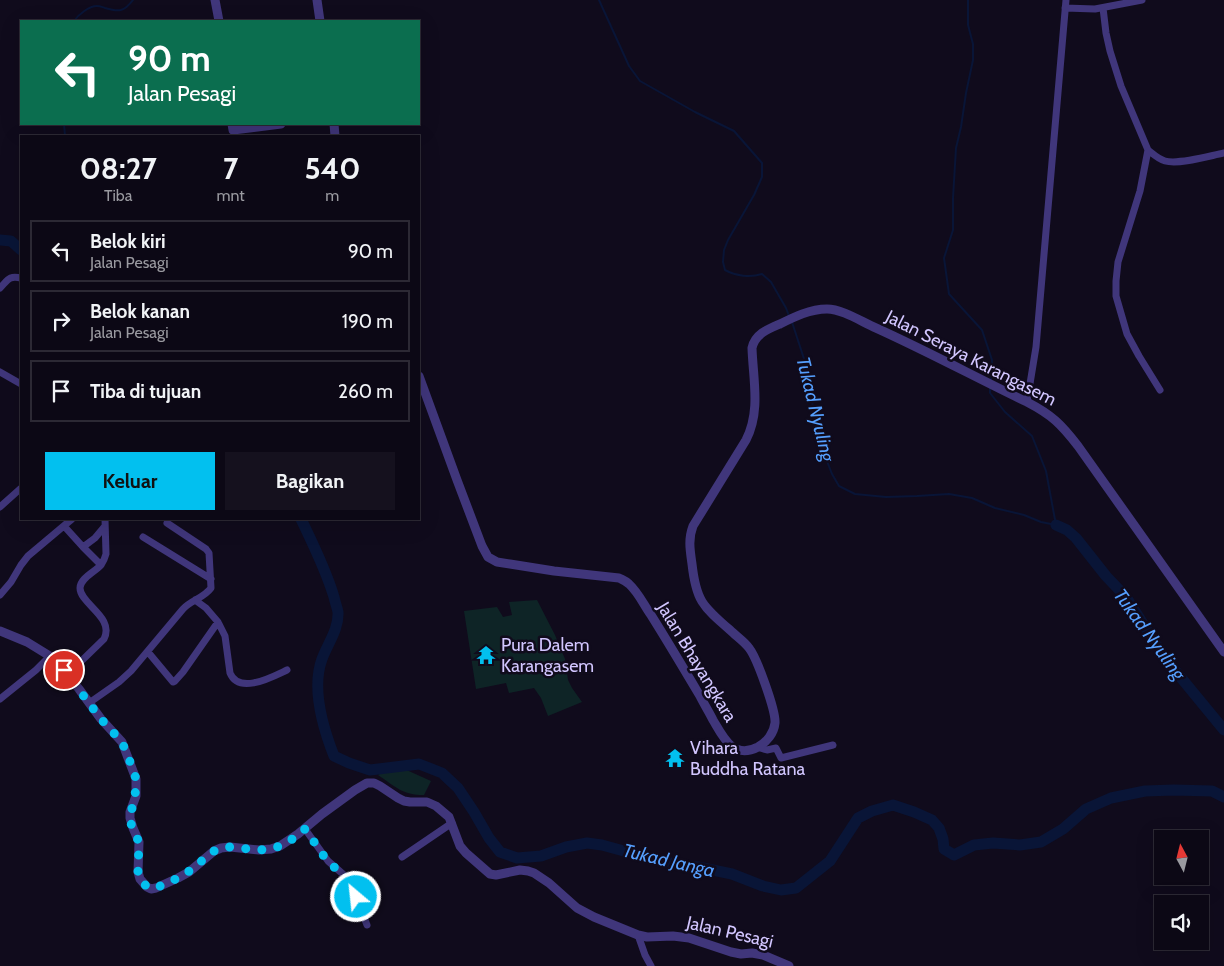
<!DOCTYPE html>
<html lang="id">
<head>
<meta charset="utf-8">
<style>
  body { margin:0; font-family:Cabin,sans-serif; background:#15111e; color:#f1f3f6; height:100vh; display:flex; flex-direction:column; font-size:19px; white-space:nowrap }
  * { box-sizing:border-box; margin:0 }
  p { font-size:16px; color:#9a9aa0 }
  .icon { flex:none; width:28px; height:28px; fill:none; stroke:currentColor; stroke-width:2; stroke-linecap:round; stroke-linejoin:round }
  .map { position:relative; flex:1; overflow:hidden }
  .drawer { position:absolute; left:20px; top:135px; width:400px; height:385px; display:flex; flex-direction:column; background:#0c0815; border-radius:0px; box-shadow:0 5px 20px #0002,0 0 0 1px #2c2934 }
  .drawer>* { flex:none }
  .guide { position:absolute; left:20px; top:20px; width:400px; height:105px; border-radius:0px; box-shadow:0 5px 20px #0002,0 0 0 1px #2c2934; background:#0b6e4f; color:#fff; overflow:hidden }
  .needle { width:32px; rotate:353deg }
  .fabs { position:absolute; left:1154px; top:830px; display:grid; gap:10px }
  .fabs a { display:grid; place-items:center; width:55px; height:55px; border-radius:0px; background:#0c0815; box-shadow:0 5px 20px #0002,0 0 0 1px #2c2934; font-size:25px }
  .pin { position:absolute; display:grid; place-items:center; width:42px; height:42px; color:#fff; margin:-21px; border:2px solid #fff; border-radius:50%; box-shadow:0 1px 5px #0007 }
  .me { position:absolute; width:55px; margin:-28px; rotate:332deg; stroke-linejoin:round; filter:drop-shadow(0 0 4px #0008) }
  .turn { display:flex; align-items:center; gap:18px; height:105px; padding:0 25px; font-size:22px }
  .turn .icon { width:65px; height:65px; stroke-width:2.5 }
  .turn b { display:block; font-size:35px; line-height:42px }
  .eta { display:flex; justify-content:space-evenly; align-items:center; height:85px; text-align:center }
  .eta b { font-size:30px; font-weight:700; line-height:35px }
  .button { display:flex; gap:10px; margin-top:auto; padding:10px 25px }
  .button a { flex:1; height:58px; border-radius:0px; background:#02c0ef; color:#111; font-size:20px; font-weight:700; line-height:58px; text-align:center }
  .button a+a { background:#15111e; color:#f1f3f6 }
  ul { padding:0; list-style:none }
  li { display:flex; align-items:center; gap:15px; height:62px; margin:0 10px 8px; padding:0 15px; border:2px solid #2c2934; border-radius:0px }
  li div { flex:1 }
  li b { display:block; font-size:19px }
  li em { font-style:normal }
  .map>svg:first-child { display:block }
</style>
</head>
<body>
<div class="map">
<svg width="1224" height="966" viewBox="0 0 1224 966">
  <rect width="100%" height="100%" fill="#100b1c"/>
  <!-- green -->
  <path fill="#0e2426" d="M537,600L555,635L565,659L568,680L572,688L582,702L548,716L541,698L534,688L509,693L506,683L476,689L464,611L497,607L503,617L512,615L509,602Z
    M402,768L431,781L424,795C402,795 396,787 378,775L387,770Z"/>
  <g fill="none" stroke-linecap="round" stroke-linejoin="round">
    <!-- stream -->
    <path stroke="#091537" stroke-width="2" d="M599,0L629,66L640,81L695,112L734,131L762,163V177L754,195L728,240L724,250L723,262L725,270C736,276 750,278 762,274L771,282L786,308L789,316
      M968,0V25L973,44V60L966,93L961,127L956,148L953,198V230L944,258L949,294L982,330L992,360L991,380
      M74,21C78,15 89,6 97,6C100,6 102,7 105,8C119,12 124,12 133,0
      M64,124L65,136
      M792,322L807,368L814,414L823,451L832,474L839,486L855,494L886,497L917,496L949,494L972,498L995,508L1024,515L1041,522L1056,525L1046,471L1032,436L1005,412L990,393V387"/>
    <!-- river -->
    <path stroke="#091537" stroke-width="11" d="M0,240L11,241L21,250
      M301,519C313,544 326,570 334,597C335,602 337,607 338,612C339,629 328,643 322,659C311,689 323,728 334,756L349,763L370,770L419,764L442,773L458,788L474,812L489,838L500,852L517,858L541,856L566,847L587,843L602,845L664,862L698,867L732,874L763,886L781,890L796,888L830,861L858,818L872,811L893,805L914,812L932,820L939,828L943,839L944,849L954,855L974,845L993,843L1020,845L1041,842L1063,829L1086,809L1111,798L1145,791L1174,790L1212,791L1224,797
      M1056,525L1067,530L1076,538L1106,576L1126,597L1164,657L1224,730"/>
    <!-- minor -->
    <path stroke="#40367b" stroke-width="7" d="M1065,8L1095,9L1142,0
      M1103,8L1106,33L1110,51L1121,86L1148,150L1140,191L1118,262L1116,281V296L1127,334L1139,356L1160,390
      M1148,150C1153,154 1158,159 1165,161C1179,165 1209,156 1224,153
      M0,288C8,280 9,275 21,278
      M0,372L21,384
      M1027,402L1036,347L1066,0
      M0,507L20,489
      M64,526L83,547
      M143,537L211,579
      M101,565L83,547L95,538L105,526
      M0,595L11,582L21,565L28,556L72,519
      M195,600L206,608L218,622
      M148,652L173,682L175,681L183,672L218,622L225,636L230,673C239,695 272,677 287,670
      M67,675L104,639C115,617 80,604 80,588C80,578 95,572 101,565C103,562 105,558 106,554L105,519
      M0,699L36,670L50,656
      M89,703L119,682L131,671L183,609C191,600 204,598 211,588L209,553L206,549L167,523
      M757,747L767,750L776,748L781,758L833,745
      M305,829L328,861L344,875L351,884L367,925
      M402,857L452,823
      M638,935L645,955L651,966"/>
    <!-- tertiary -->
    <path stroke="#40367b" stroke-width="9" d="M215,0L219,21
      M317,0L320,21
      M232,124L233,130L281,124
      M334,124L335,136
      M419,376L457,480L482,546L488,557L497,562L510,564L554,571L619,578C623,580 626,581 629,584C638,592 644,605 651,615C668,642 684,669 700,696C704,704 709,712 713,720C723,737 733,760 758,747C767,742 774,733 775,723C776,711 757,658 749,648C744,641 736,636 730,630C702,606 696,600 692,564C690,550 688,539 693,526L746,440C761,411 753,379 752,348C755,334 768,329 780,324C794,317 810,309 827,309C842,309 862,322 876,328C927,351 977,378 1027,402C1052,415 1061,424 1078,446L1224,652
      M0,631L27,642L53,658L58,663L79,689L101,719L122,742L136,779V796L130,812V818L133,828L139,842L138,872L140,879L147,887L151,889L156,888L178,878L189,872L214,851L221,848L230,847L259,850L271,849L280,846L298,834L322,814L355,790L367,783H374L380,786L398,798L404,801L410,802H427L436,806L449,817L460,846L466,853L490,874L496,875L520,870L528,871L534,873L549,883L577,908L594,917L638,935L647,937L673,936L689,938L731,952L741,954L752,953L763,955L789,966"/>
  </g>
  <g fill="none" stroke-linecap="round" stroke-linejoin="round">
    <!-- route -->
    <path stroke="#02c0ef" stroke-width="9" stroke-dasharray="0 16.2" d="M64,670L101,719L122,742L133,769L136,779V789L130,818L132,828L139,842L138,872L140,879L147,887L151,888H156L178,878L188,872L214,851L221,848L230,847L259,850L271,849L280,846L291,840L305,829C313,839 319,851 328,861C342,876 349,875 356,897"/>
  </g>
  <!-- icons -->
  <defs>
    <g id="temple-bare" transform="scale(1.5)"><path d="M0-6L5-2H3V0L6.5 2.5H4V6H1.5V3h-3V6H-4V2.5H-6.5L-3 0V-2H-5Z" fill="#02c0ef" stroke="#100b1c" stroke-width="2.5" paint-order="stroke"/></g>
  </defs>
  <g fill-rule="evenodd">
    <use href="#temple-bare" x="486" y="655"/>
    <use href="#temple-bare" x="675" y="758"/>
  </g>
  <g text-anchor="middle" stroke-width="5" stroke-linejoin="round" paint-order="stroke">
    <!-- street labels -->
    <g font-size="18" fill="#d2c6ff" stroke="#100b1c">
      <text transform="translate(971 358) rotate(27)" y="6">Jalan Seraya Karangasem</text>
      <text transform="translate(697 662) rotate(59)" y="6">Jalan Bhayangkara</text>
      <text transform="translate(730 932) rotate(13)" y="6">Jalan Pesagi</text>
    </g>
    <!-- poi labels -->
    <g font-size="18" fill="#d2c6ff" stroke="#100b1c" text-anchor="start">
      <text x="501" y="651">Pura Dalem<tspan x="501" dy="21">Karangasem</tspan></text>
      <text x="690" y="754">Vihara<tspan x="690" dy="21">Buddha Ratana</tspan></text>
    </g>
    <!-- water labels -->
    <g font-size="19" font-style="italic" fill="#559ffe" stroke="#100b1c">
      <text transform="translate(816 409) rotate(76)" y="7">Tukad Nyuling</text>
      <text transform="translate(1150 634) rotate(54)" y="7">Tukad Nyuling</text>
      <text transform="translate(669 860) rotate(13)" y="7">Tukad Janga</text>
    </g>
  </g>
</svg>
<div class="fabs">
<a><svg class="needle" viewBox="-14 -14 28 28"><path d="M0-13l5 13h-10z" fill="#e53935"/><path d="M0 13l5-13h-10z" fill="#9a9aa0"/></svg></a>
<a><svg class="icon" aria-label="sound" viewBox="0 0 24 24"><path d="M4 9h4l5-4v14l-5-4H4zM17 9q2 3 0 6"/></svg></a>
</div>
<div class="pin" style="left:64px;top:670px;background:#d93025"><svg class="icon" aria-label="arrive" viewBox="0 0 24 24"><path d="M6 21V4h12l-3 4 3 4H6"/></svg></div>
<svg class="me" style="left:356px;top:897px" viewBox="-20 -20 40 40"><circle r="17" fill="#02c0ef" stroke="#fff" stroke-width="3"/><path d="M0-11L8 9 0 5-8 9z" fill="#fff"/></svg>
<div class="guide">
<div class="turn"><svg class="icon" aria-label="left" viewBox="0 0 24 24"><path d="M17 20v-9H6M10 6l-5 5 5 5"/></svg><div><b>90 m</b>Jalan Pesagi</div></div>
</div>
<section class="drawer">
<div class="eta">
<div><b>08:27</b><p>Tiba</p></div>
<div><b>7</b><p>mnt</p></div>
<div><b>540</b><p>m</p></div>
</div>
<ul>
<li><svg class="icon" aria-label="left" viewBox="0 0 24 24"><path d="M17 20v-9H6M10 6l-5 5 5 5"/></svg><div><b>Belok kiri</b><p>Jalan Pesagi</p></div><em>90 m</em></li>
<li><svg class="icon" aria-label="right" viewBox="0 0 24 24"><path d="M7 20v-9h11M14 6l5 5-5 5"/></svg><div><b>Belok kanan</b><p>Jalan Pesagi</p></div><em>190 m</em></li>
<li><svg class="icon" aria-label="arrive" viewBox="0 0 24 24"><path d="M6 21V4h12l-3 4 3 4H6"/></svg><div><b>Tiba di tujuan</b></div><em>260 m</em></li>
</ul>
<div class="button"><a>Keluar</a><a>Bagikan</a></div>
</section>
</div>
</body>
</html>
